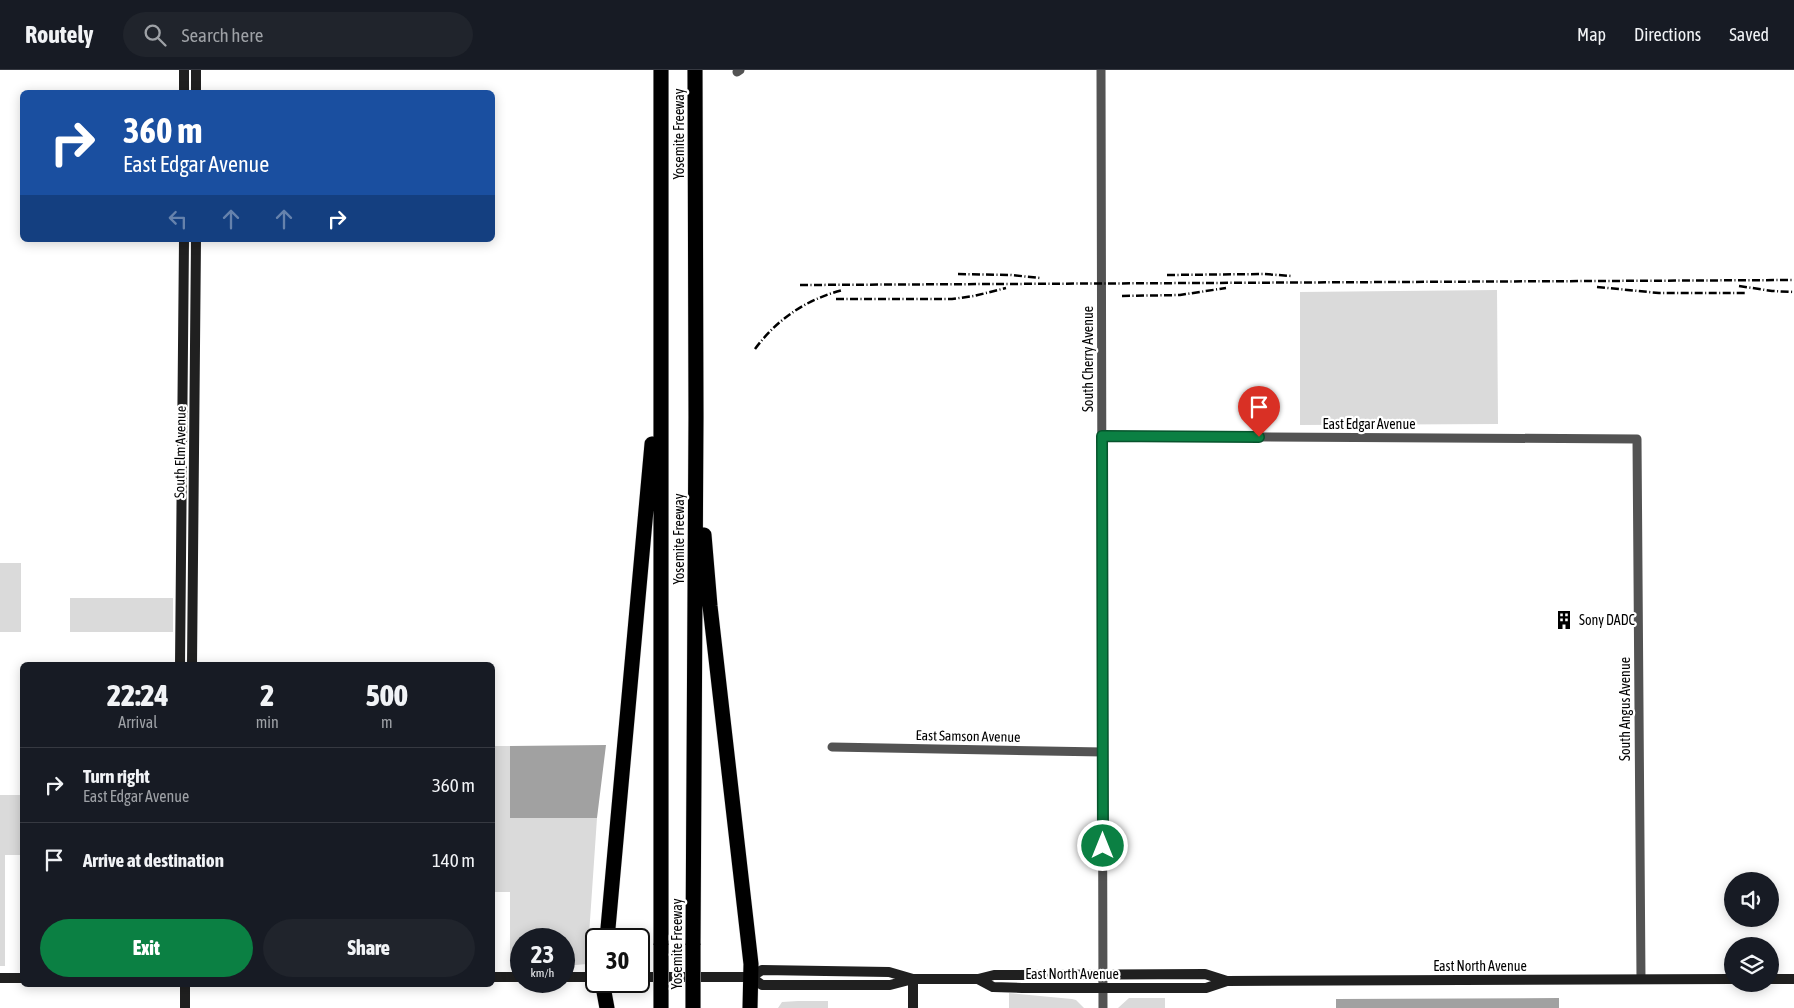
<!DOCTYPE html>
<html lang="en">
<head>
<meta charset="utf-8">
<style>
  body { margin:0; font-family:"Asap Condensed",sans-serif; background:#20242c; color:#f1f3f6; height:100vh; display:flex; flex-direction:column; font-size:19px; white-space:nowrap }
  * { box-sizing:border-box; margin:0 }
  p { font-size:16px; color:#9ea1a6 }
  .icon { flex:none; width:28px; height:28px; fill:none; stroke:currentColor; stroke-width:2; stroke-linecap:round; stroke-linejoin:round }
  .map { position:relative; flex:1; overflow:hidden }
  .panel { position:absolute; left:20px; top:592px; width:475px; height:325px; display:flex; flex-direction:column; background:#171b24; border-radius:8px; box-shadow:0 2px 12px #0003 }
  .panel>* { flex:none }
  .guide { position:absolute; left:20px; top:20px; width:475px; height:152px; border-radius:8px; box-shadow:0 2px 12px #0003; background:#1a4fa0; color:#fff; overflow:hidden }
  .buttons { position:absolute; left:1724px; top:802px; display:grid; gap:10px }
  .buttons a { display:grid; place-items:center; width:55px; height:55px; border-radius:50%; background:#171b24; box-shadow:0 2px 12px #0003; font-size:25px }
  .speed { position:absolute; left:510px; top:858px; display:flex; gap:10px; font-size:25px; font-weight:700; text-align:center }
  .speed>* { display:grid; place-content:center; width:65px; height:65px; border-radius:50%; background:#171b24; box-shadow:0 2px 12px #0003; line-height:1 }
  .speed small { font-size:12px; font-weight:400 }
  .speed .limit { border:2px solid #111; border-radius:8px; background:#fff; color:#111 }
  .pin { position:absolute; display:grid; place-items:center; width:42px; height:42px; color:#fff; margin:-51px -21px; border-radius:50% 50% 50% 0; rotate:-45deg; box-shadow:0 0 5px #0007 }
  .pin .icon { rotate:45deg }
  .me { position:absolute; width:55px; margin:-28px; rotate:0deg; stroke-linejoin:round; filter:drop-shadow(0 0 4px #0008) }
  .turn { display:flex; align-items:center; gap:18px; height:105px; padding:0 20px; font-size:22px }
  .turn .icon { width:65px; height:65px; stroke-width:2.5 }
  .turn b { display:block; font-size:35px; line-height:42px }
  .lanes { display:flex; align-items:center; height:48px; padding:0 20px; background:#0003; justify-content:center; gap:25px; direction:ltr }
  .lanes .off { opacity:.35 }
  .eta { display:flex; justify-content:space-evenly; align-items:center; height:85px; text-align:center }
  .eta b { font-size:30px; font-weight:800; line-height:35px }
  .action { display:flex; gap:10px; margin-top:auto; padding:10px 20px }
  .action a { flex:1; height:58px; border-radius:30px; background:#0b8043; color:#fff; font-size:20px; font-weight:800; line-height:58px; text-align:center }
  .action a+a { background:#20242c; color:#f1f3f6 }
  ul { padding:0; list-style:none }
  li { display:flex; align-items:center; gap:15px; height:75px; padding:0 20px; border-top:1px solid #363941 }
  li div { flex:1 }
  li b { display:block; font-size:19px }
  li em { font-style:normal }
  header { display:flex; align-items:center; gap:30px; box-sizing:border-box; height:70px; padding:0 25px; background:#171b24; border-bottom:1px solid #363941 }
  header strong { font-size:24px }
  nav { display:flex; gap:28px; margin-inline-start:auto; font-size:18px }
  .search { width:350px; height:45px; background:#20242c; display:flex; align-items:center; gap:12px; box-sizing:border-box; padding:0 18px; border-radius:28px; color:#9ea1a6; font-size:19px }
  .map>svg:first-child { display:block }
</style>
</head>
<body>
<header>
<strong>Routely</strong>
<div class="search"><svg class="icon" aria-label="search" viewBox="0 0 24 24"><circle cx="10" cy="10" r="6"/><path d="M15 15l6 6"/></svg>Search here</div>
<nav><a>Map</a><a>Directions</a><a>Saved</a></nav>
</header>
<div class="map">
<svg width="1794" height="938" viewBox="0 0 1794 938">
  <rect width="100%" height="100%" fill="#fff"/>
  <!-- green -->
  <path fill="#dadada" d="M1497,220L1498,354L1300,355V222Z
    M0,493H21V562H0Z
    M70,528H173V562H70Z
    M492,676H510V748H597L587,894L564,896V869H521V896H510V822H493Z
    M0,725H20V785H5V896H0Z
    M1009,923L1072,929L1076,930L1084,938H1009Z
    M1129,928H1165V938H1118Z
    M798,931H828V938H778L782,932Z"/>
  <!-- water -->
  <path fill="#a1a1a1" d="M606,675L597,748H510V676Z
    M1559,928V938H1336V929Z"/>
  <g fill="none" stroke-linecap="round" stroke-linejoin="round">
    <!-- highway casing -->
    <g stroke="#dbdbdb" stroke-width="16">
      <path id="highway" d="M704,465L710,536L751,894L750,938
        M607,869L652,374
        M661,875V0
        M693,875L696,347L695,0
        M602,911L607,938"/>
    </g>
    <!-- street -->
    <path stroke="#535353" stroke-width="9" d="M1101,0L1103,938
      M737,2L740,0
      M1102,366L1637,369L1641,909
      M832,677L1103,682"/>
    <!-- secondary -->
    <path stroke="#202020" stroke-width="10" d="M184,22V0
      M196,22V0
      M180,595L184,170
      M192,595C192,453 196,312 196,170
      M492,907H521
      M564,907H596
      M639,907H751L762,900L889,902L913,909V938
      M751,907L762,915H890L913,909H978L994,905L1205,904L1227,911L1732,909
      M0,908H22
      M978,909L993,917L1022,918H1206L1227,911
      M1770,909H1794
      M185,915V938"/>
    <!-- highway -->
    <use href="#highway" stroke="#000" stroke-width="15"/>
    <!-- rail -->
    <path stroke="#000" stroke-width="2.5" stroke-dasharray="8 2.5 1 2.5" stroke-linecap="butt" d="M958,204L1011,205L1040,208
      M1167,205L1264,204L1292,206
      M800,215L1794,210
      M1739,216L1772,221L1794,222
      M1597,217L1659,223H1747
      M1122,226L1180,225L1226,218
      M836,229H952L974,226L1006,218
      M755,279C777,249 807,229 843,220"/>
    <!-- highway-bridge casing -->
    <g stroke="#dbdbdb" stroke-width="16" stroke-linecap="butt">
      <path id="highway-bridge" d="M693,875V938
        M661,938V875"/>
    </g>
    <!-- highway-bridge -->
    <use href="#highway-bridge" stroke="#000" stroke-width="15"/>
  </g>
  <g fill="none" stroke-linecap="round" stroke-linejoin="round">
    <!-- route casing -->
    <g stroke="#07532c" stroke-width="12">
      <path id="route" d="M1103,776L1102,366L1259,367"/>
    </g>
    <!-- route -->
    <use href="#route" stroke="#0b8043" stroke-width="9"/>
  </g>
  <!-- icons -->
  <defs>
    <g id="building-bare" transform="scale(1.5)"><path d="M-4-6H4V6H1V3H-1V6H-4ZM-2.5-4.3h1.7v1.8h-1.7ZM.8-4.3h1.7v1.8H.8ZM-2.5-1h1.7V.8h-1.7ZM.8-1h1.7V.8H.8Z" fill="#000" stroke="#fff" stroke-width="2.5" paint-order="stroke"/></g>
  </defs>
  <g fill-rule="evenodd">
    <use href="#building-bare" x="1564" y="550"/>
  </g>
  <g text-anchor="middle" stroke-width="4.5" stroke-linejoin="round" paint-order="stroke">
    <!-- street labels -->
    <g font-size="14" fill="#000" stroke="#fff">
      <text transform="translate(679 64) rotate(-90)" y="5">Yosemite Freeway</text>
      <text transform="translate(1088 289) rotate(-90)" y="5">South Cherry Avenue</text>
      <text x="1369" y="359">East Edgar Avenue</text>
      <text transform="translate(180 382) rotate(-89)" y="5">South Elm Avenue</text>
      <text transform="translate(679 469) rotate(-90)" y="5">Yosemite Freeway</text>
      <text transform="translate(1625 639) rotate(-90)" y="5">South Angus Avenue</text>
      <text transform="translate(968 666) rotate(1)" y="5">East Samson Avenue</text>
      <text transform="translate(677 874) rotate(-90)" y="5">Yosemite Freeway</text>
      <text x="1480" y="901">East North Avenue</text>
      <text x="1072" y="909">East North Avenue</text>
    </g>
    <!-- poi labels -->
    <g font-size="14" fill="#000" stroke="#fff" text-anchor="start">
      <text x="1579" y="555">Sony DADC</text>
    </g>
  </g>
</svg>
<div class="buttons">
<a><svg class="icon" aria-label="sound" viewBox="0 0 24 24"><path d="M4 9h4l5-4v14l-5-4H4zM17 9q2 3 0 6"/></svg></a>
<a><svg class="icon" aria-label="layers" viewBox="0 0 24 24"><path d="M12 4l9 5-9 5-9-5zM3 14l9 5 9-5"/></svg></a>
</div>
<div class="speed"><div>23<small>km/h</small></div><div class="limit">30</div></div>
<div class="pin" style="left:1259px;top:367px;background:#d93025"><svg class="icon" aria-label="arrive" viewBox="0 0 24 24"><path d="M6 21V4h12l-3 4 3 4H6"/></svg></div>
<svg class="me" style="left:1103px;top:776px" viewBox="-20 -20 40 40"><circle r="17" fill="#0b8043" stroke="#fff" stroke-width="3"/><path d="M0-11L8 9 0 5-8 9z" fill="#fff"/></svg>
<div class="guide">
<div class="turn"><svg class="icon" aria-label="right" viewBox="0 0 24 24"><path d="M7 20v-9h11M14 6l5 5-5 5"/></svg><div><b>360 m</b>East Edgar Avenue</div></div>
<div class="lanes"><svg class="icon off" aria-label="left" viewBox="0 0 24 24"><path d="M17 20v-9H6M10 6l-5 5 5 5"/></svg><svg class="icon off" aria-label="ahead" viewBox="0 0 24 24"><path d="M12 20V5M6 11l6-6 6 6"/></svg><svg class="icon off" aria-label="ahead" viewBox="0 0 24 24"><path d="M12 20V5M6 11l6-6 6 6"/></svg><svg class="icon" aria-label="right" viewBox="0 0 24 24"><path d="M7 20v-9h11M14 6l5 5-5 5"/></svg></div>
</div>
<section class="panel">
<div class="eta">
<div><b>22:24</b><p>Arrival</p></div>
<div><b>2</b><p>min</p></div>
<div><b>500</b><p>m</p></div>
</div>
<ul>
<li><svg class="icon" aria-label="right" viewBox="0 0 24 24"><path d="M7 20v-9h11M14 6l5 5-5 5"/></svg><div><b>Turn right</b><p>East Edgar Avenue</p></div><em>360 m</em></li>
<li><svg class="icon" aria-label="arrive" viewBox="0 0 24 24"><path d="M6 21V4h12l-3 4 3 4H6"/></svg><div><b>Arrive at destination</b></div><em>140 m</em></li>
</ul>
<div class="action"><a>Exit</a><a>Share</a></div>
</section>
</div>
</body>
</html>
